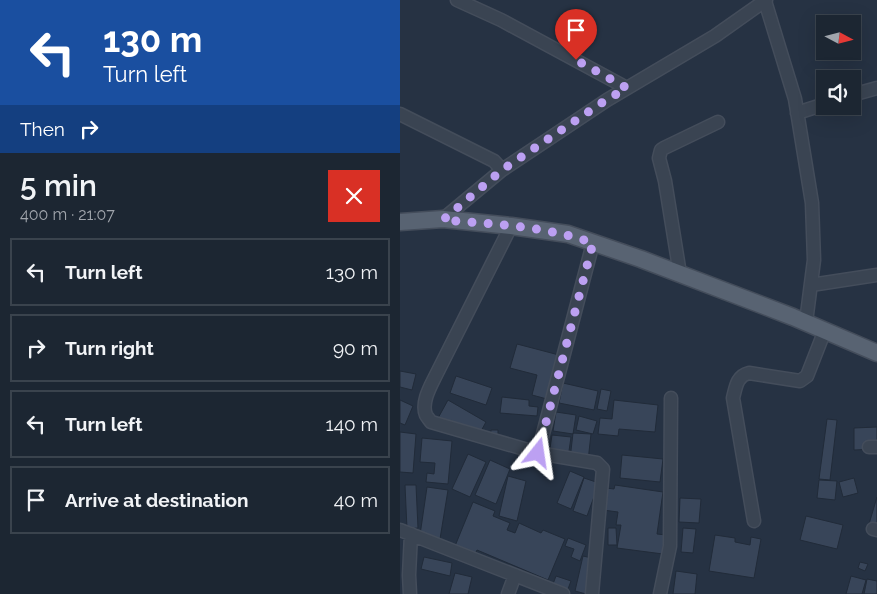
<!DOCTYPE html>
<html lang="en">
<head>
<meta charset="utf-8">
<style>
  body { margin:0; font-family:Raleway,sans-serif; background:#29323e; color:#f1f3f6; height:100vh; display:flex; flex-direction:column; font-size:19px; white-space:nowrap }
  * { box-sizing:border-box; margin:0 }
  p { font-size:16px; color:#a0a5ac }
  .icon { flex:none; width:28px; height:28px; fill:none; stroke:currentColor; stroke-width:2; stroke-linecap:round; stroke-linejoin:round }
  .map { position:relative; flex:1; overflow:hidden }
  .side { display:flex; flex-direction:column; background:#1c2632; width:400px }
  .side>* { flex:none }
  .top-card { background:#1a4fa0; color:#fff; overflow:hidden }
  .needle { width:32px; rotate:97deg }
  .controls { position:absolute; left:416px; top:15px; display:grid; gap:10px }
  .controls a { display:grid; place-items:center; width:45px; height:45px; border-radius:0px; background:#1c2632; box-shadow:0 5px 20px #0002,0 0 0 1px #3a434d; font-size:25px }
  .pin { position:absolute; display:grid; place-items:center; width:42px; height:42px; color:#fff; margin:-51px -21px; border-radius:50% 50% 50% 0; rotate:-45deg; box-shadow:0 0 5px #0007 }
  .pin .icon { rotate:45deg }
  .me { position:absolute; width:55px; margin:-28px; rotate:15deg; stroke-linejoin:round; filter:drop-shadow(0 0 4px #0008) }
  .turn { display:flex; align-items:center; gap:18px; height:105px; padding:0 20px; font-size:22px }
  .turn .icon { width:65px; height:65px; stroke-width:2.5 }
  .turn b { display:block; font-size:35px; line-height:42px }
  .then { display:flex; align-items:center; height:48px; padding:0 20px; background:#0003; gap:10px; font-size:19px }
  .round { display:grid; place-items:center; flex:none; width:52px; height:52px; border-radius:0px; background:#29323e }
  .summary { display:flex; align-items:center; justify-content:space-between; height:85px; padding:0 20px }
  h1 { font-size:30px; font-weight:600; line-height:38px }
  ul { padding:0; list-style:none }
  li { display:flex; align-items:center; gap:15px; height:68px; margin:0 10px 8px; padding:0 10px; border:2px solid #3a434d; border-radius:0px }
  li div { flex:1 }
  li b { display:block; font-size:19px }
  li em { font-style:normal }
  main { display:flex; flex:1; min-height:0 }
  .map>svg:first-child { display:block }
</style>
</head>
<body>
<main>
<section class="side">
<div class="top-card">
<div class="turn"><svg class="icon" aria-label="left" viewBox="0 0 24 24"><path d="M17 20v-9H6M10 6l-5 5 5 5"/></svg><div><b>130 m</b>Turn left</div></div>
<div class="then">Then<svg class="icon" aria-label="right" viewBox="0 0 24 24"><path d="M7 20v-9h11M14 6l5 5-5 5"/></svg></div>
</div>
<div class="summary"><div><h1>5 min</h1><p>400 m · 21:07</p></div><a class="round" style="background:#d93025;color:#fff"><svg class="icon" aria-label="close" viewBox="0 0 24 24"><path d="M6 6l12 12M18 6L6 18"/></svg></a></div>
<ul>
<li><svg class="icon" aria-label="left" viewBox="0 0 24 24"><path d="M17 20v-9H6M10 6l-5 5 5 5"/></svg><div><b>Turn left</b></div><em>130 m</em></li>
<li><svg class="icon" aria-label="right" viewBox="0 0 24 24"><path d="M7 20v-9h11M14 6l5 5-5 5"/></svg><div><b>Turn right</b></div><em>90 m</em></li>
<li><svg class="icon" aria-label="left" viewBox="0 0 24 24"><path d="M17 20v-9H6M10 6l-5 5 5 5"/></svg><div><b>Turn left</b></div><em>140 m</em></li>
<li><svg class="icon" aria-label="arrive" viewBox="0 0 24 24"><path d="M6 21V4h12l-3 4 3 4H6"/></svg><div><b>Arrive at destination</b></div><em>40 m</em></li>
</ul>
</section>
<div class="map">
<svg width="477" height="594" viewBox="0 0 477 594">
  <rect width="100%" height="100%" fill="#263243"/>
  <!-- building -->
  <path fill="#384559" stroke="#212b39" d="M117,344L159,355L147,399L132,395L137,375L110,368Z
    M0,371L16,374L12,390L0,387Z
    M56,376L92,388L86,405L50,393Z
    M163,383L198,391L194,410L159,403Z
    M201,389L211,391L207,411L197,409Z
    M102,397L129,400V406L138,407L137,416L100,413Z
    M0,400L13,406L5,425L0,423Z
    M48,400L86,422L75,442L37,420Z
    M214,400L258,405L255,432L219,429L218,436L198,434L200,418L212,419Z
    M156,412L176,415L173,434L153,431Z
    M179,416L197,421L193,434L176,430Z
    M427,419L437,420L430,480L419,479Z
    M477,427V449L454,450V428Z
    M91,430H98V440H90Z
    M0,432L16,434L13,473L0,472Z
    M173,433L191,434L188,461L170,459Z
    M152,435L171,437L168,458L149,455Z
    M22,438L52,441L48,484L26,482L27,473L34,474L35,463L20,462Z
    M68,454L86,462L70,497L52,489Z
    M222,455L263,459L260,482L220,478Z
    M90,460L110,469L96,504L75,495Z
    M170,471L184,477L171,509L157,503Z
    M108,476L126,481L117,521L99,516Z
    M184,478L199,483L187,516L173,511Z
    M454,478L458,493L443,497L439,482Z
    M419,480L437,481L435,500L417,498Z
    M5,485H16L18,528L7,529Z
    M215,485L263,492L257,534L266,535L263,554L217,548L221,525H216L218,512L203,510L206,488L214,489Z
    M27,487L48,490L40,539L20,535Z
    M477,497V526L469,524Z
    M280,498L301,499L299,523L279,522Z
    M73,502L95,511L93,516L110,523L107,530L115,533L119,523L141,533L143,530L165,539L148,580L77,550L75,554L55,546Z
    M406,516L443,525L437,549L400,540Z
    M208,528H216L217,545H208Z
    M283,528L296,529L293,553L281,552Z
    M315,535L335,538V542L350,545L351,537L361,539L354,578L309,571Z
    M168,538L186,545L180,561L171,557L174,549L165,546Z
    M183,556L196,559L186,594L175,591Z
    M24,557L52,563L50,576L21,569Z
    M460,562L468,564L465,571L458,568Z
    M276,571L297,574L295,594H273Z
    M55,573L72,577L68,594H49Z
    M156,576L171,581L168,589L153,584Z
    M451,576L466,580L462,594H446Z
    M467,579L477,581V594H464Z"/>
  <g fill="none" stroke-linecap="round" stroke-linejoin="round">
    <!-- minor casing -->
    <g stroke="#444d5b" stroke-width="15">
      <path id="minor" d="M57,0L101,20L227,88
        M365,1L395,99L412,203L414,260L406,322
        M452,95L477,88
        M397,113L425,104
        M0,114L94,161L102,170
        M43,219L102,170L207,100L315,36L366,0
        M111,226L35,377C30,387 21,403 26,415C27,417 29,419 31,422L138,453L197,463L203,469L192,594
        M280,274L265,181L259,158L261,150L264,148L318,122
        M411,285L477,275
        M469,447H477
        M138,453L193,243
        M354,521L333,398C336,386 337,376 349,373L400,381L407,376L425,330
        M473,529L477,530
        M0,530L163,594
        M10,594L9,575L11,534
        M108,594L115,575
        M260,594L270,546L271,398"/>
    </g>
    <!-- major casing -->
    <g stroke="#444d5b" stroke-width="19">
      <path id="major" d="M0,222L43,219L111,226L168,234L241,259L393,317L477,353"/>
    </g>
    <!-- minor -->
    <use href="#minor" stroke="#3a4452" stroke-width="12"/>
    <!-- major -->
    <use href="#major" stroke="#586372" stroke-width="16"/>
  </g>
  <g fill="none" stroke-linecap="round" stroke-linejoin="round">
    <!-- route -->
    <path stroke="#bca0f2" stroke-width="9" stroke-dasharray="0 16.2" d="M138,453L193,243C145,226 93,224 43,220L102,170L206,100L227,88L176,60"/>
  </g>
</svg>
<div class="controls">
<a><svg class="needle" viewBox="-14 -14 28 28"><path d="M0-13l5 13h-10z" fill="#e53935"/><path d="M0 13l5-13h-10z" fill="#a0a5ac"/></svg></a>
<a><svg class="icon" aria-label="sound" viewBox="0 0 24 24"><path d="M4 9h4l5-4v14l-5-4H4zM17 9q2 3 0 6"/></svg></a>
</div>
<div class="pin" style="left:176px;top:60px;background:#d93025"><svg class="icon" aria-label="arrive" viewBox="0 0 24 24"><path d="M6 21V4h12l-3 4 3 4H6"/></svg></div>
<svg class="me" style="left:138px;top:453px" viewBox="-20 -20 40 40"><path d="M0-17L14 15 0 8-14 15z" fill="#bca0f2" stroke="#fff" stroke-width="4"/></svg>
</div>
</main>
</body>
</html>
